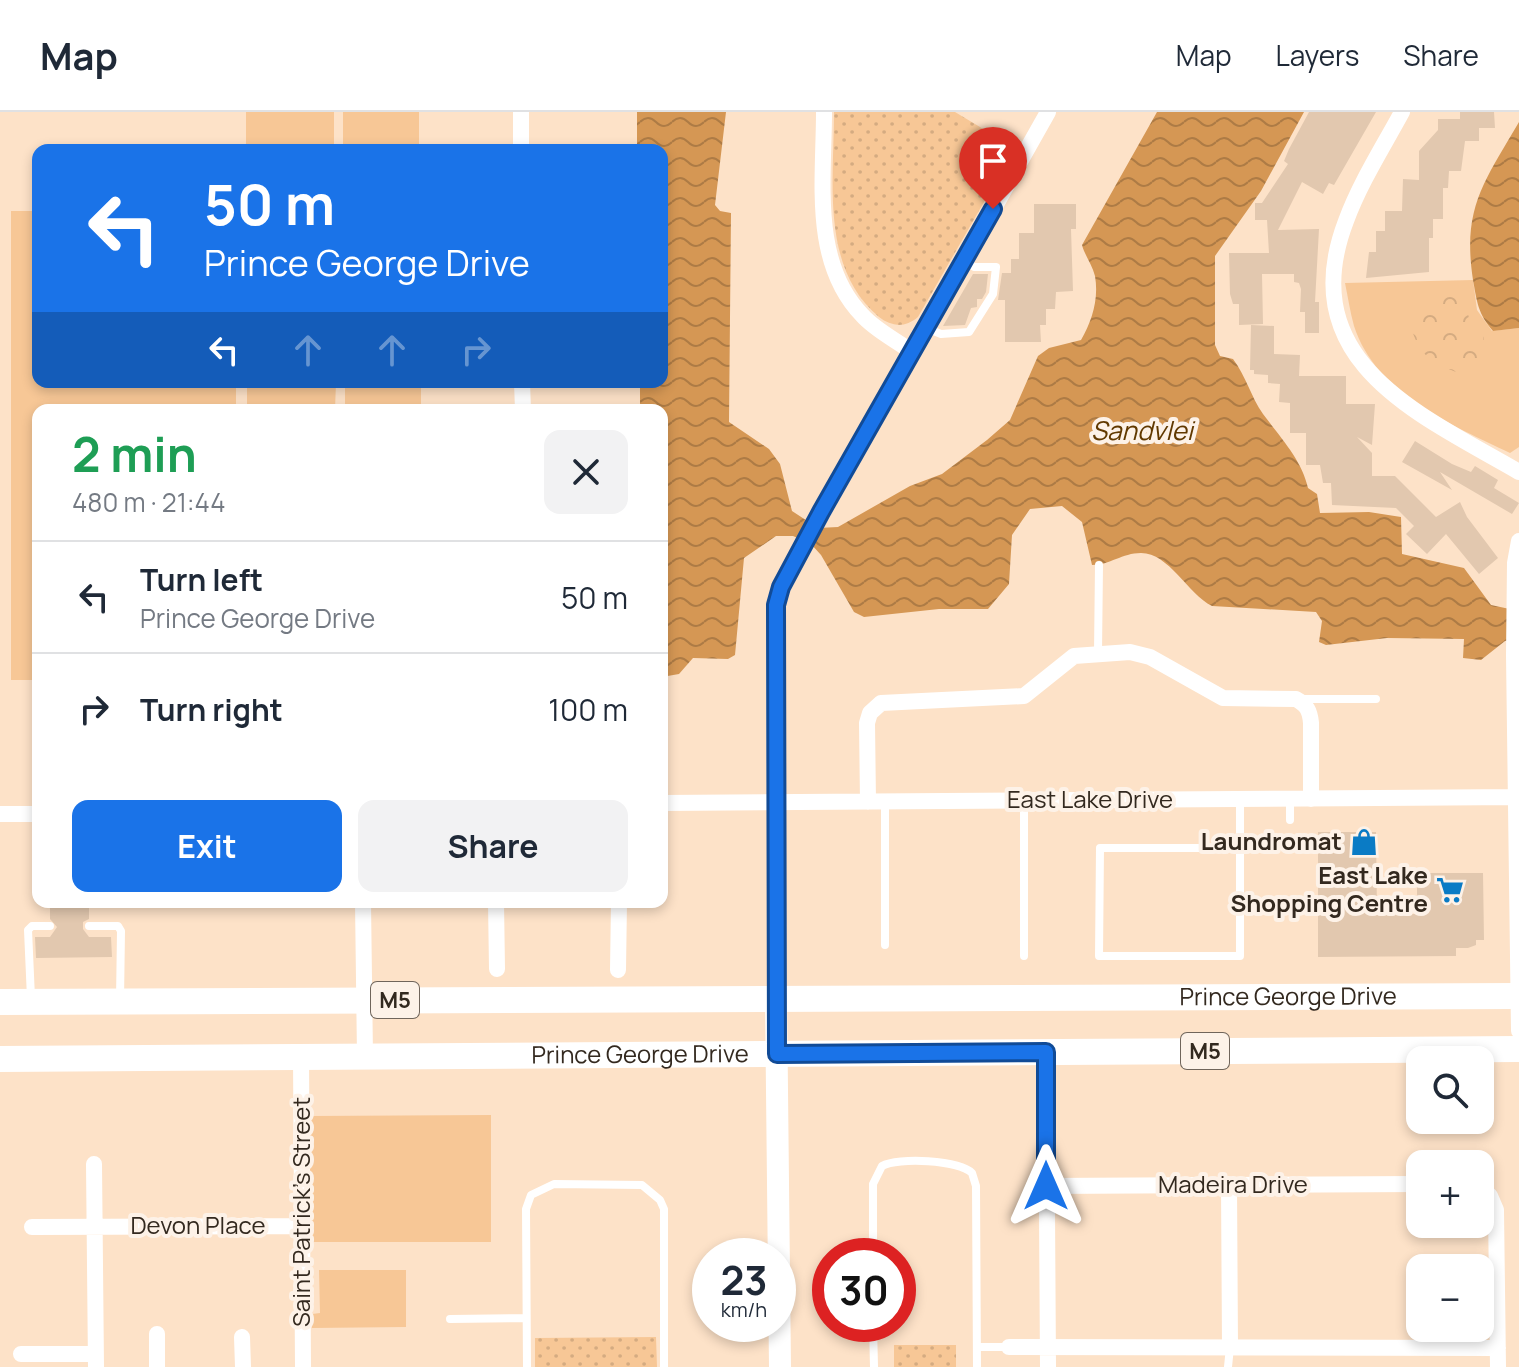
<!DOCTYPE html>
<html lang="en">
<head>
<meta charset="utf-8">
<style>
  body { margin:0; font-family:Manrope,sans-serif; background:#f2f2f3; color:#1f2937; height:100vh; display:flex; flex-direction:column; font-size:30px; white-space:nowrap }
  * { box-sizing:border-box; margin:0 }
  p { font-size:26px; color:#747a83 }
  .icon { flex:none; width:44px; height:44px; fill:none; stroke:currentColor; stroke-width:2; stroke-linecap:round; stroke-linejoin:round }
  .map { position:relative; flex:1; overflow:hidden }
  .side { position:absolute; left:32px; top:292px; width:636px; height:504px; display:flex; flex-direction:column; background:#fff; border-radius:16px; box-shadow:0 4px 12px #0003 }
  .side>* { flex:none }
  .hud { position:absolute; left:32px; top:32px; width:636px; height:244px; border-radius:16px; box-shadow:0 4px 12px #0003; background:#1a73e8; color:#fff; overflow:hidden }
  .tools { position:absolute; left:1406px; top:934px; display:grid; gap:16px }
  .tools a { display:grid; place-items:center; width:88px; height:88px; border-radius:16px; background:#fff; box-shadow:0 4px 12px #0003; font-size:40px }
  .speed { position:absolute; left:692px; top:1126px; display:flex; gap:16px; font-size:40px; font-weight:700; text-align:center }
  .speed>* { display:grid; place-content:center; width:104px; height:104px; border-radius:50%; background:#fff; box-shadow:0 4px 12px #0003; line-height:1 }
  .speed small { font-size:20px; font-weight:400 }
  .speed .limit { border:12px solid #d22; background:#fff; color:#111 }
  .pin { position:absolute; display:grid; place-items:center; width:68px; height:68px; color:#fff; margin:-82px -34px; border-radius:50% 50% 50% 0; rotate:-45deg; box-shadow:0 0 8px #0007 }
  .pin .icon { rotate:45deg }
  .me { position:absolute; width:88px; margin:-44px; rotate:0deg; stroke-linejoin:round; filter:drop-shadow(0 0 6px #0008) }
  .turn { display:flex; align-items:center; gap:28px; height:168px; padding:0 40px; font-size:36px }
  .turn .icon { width:104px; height:104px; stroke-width:2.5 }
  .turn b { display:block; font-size:56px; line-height:68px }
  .lanes { display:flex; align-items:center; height:76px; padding:0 40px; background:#0003; justify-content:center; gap:40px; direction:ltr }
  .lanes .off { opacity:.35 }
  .round { display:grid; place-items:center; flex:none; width:84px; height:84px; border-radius:16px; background:#f2f2f3 }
  .summary { display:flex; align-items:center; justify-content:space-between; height:136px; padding:0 40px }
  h1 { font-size:48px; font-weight:700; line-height:60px; color:#1e9e55 }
  .primary-button { display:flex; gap:16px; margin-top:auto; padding:16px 40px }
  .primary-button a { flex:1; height:92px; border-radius:16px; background:#1a73e8; color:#fff; font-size:32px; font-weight:700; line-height:92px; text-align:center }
  .primary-button a+a { background:#f2f2f3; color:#1f2937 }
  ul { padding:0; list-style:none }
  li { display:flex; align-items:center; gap:24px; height:112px; padding:0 40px; border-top:2px solid #e0e1e3 }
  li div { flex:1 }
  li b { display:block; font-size:30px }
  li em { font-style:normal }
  header { display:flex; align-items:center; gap:48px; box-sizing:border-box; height:112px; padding:0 40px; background:#fff; border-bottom:2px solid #e0e1e3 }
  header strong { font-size:38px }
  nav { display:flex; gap:44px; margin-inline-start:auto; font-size:28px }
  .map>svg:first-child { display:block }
</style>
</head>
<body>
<header>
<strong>Map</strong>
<nav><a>Map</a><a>Layers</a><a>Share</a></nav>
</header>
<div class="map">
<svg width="1519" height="1255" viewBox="0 0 1519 1255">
  <defs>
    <pattern id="forest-crowns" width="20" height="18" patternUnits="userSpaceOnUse" patternTransform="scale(2)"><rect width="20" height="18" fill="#f7c796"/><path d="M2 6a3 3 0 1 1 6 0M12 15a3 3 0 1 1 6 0" fill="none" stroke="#d4ab81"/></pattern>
    <pattern id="park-dots" width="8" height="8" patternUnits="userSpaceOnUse" patternTransform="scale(2)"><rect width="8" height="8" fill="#f7c796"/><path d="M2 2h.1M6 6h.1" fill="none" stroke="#d4ab81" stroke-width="1.8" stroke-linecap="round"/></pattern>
    <pattern id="water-waves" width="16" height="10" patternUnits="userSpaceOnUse" patternTransform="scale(2)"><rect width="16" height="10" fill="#d59754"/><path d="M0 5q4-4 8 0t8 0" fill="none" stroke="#ad7b45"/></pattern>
  </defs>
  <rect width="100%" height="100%" fill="#fde2c8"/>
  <!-- green -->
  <path fill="#f7c796" d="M246,0H334V37L246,36Z
    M343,0H419V38H343Z
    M11,99H38V270H236V298H38V568H11Z
    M1473,168L1477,198L1492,219L1519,216V335L1510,341C1452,313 1376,282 1354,214C1350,200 1348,185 1345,171Z
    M247,270H336L335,298H247Z
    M345,270H421V298H345Z
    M491,1003V1130H310V1004Z
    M319,1158H406V1215L312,1216V1202L320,1201Z"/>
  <!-- forest -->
  <path fill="url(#forest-crowns)" d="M1447,184L1466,188L1469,207L1484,224L1481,246L1456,260C1425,248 1420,241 1409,211L1421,190Z"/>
  <!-- park -->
  <path fill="url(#park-dots)" d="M834,0H955L1015,36L918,205C905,216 892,215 879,205C820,156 834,68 834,0Z
    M656,1225L657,1255H535V1226Z
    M894,1233H956V1255H894Z"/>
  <!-- water -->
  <path fill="url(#water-waves)" d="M637,0H726L715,93L720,99L731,101L729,310L769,337L780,352L792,399L818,416L838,415L910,374L942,362L987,328L1010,308L1038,244L1049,236L1081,228C1092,209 1099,187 1095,164C1092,152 1085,144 1082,133L1157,0H1304L1261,79L1215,144V233L1220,244L1233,247C1246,264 1251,285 1263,302C1280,325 1302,348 1308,376L1317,382L1320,401L1369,400L1401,405L1402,442L1464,456L1491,493L1519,499V526L1505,529L1481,548L1463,546L1464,527L1387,526L1326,533L1319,530L1322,509L1316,500L1212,494C1188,482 1169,441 1141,441C1122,441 1110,453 1092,453L1082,410L1062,394L1030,397L1012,423L1009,472L988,497H939L864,505L854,500L821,443L811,432L793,424H776L744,446L735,543L728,547L693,546L679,562L662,565V298H640V270H662V38H637Z
    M1519,10V216L1493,219C1478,202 1477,190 1473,168C1462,96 1484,70 1519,10Z"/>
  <!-- building -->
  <path fill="#e2c8af" d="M1309,0H1376L1334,73L1329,71L1323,82L1302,70L1278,118L1319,117L1315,190H1319V221H1305V200H1300L1301,177L1299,171L1294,170V162H1262L1263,212L1239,213V192H1233L1230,182L1229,141H1269L1267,108H1255V91H1262L1288,52L1284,49L1289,37Z
    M1460,0H1494L1495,16H1479V29H1465L1461,59H1449L1448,76H1443V107H1433V126H1429V160L1366,166L1369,140H1376V119H1385V99H1402L1403,67L1419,68V39L1438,18V7H1460Z
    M1034,92H1076V117H1071L1073,179L1056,180L1055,197H1046V213H1040L1041,230H1005V188H998L1002,161H1011V147H1019V121H1034Z
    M973,162H988L986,180L982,187H977V195L971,196L965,213L943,214Z
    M1251,213L1274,214V242L1300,243L1299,264H1346V292H1375L1372,333L1357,325L1372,341V364H1395L1436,405L1460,390L1467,405L1498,446L1479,462L1446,422L1427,442L1406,422L1414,414L1396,396L1332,393L1331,371H1323L1320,353H1306V321H1290V291L1279,290L1280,272L1268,271V263L1254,262V258H1250Z
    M1415,329L1452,352L1471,360L1475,354L1498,368L1494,376L1519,391L1512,402L1440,360L1452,378L1402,350Z
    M1318,720H1376L1377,802H1417V761H1483L1484,828H1476V833L1468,836H1456V844L1318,845Z
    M50,790H89V807L83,810V817L89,825H111L112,845L36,846L35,825H50L57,815L50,807Z"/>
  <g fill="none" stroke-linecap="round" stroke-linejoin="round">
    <!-- lane -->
    <path stroke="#fff" stroke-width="8" d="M926,216L941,222L969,220L993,182L996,155H974L965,149
      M1098,541L1099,453
      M1301,587H1376
      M1240,687V844H1099L1100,736H1240
      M1290,687V708
      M1024,689V844
      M885,690V833
      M89,814H118L121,819L120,888
      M31,886L28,818L32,814H50
      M873,1144V1072L882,1054C898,1045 959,1048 972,1061L976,1074L977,1255
      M450,1207L526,1206
      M873,1212L874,1255
      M977,1235H1009
      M527,1255L526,1097L531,1083L554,1072L642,1073L660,1088L664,1097V1255
      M1228,1255L1230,1235"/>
    <!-- street -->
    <path stroke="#fff" stroke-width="16" d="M521,0V38
      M824,0C824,68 811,150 862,203C875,218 896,228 912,240
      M1402,0C1383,35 1360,71 1346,109C1292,250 1421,303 1519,360
      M522,270L523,298
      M1519,429L1515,451L1514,543L1519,919
      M868,690L867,611L870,601L881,591L1024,584L1074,544L1130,540L1150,545L1223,586L1296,587C1307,593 1310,599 1311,611V687
      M662,691L1519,685
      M0,702H38
      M363,790L365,945
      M496,790L497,857
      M618,858L619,790
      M776,886L774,512L781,475L1048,0
      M1046,940L1048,1255
      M301,945L303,1255
      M94,1052L96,1255
      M1229,1073L1230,1235
      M1046,1074L1420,1072
      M1480,1074L1490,1084L1496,1098L1498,1255
      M32,1115L302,1114
      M242,1225L243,1255
      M1009,1235L1498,1236
      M21,1242H95
      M157,1255V1222"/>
    <!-- secondary -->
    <path stroke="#fff" stroke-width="22" d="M776,886L780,1255"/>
    <!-- primary -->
    <g stroke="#fff" stroke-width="26">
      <path id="s1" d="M0,890L1519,884"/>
      <path id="s2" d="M0,947L1519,937"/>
    </g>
  </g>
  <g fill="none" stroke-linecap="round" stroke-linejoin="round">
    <!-- route casing -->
    <g stroke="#114b97" stroke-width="20">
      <path id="route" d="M993,97L821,400L781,475L776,493L777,942L1046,940V1074"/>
    </g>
    <!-- route -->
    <use href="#route" stroke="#1a73e8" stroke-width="14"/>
  </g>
  <!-- icons -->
  <defs>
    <g id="shop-bare" transform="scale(2.16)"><path d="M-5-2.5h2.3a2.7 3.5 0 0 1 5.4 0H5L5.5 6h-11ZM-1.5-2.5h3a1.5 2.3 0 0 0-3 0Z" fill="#0a7bc5" stroke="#fdf2e8" stroke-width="2.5" paint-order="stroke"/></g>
    <g id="supermarket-bare" transform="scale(2.16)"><path d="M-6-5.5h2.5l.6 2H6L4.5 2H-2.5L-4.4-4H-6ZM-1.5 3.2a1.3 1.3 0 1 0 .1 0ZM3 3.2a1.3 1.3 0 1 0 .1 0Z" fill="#0a7bc5" stroke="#fdf2e8" stroke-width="2.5" paint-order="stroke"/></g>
  </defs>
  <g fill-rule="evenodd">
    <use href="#shop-bare" x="1364" y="730"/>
    <use href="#supermarket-bare" x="1450" y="778"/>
  </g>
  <g text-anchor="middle" stroke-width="8" stroke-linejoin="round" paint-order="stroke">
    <!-- shield labels -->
    <g fill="#fdf2e8" stroke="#70655b" stroke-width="2">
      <rect x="371" y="870" width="48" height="36" rx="6"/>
      <rect x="1181" y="921" width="48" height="36" rx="6"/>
    </g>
    <g font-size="22" font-weight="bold" fill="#33291f">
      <text x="395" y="896">M5</text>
      <text x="1205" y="947">M5</text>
    </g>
    <!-- street labels -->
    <g font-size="24" fill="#33291f" stroke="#fdf2e8">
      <text x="1090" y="696">East Lake Drive</text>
      <text dy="8" stroke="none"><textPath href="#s1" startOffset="1288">Prince George Drive</textPath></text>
      <text dy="8" stroke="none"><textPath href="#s2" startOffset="640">Prince George Drive</textPath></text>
      <text x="1233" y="1081">Madeira Drive</text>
      <text transform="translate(302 1100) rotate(-90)" y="8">Saint Patrick's Street</text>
      <text x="198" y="1122">Devon Place</text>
    </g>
    <!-- poi labels -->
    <g font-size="24" font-weight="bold" fill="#33291f" stroke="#fdf2e8" text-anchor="end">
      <text x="1342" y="738">Laundromat</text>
      <text x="1428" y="772">East Lake<tspan x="1428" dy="28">Shopping Centre</tspan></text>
    </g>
    <!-- water labels -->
    <g font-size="26" font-style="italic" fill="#613900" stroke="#fdf2e8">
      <text x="1142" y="328">Sandvlei</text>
    </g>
  </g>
</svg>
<div class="tools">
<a><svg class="icon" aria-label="search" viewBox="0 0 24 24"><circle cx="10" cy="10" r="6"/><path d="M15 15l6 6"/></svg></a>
<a>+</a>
<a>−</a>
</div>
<div class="speed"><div>23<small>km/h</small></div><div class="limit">30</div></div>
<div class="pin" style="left:993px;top:97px;background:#d93025"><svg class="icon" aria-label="arrive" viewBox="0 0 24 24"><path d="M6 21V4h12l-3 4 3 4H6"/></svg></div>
<svg class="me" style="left:1046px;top:1074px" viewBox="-20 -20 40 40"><path d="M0-17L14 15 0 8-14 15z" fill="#1a73e8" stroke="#fff" stroke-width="4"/></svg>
<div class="hud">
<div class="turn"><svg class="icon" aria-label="left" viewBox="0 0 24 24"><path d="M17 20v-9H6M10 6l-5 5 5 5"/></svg><div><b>50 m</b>Prince George Drive</div></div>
<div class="lanes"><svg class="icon" aria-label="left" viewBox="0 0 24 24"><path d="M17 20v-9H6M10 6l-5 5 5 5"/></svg><svg class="icon off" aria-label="ahead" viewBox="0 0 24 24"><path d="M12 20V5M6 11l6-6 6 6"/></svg><svg class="icon off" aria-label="ahead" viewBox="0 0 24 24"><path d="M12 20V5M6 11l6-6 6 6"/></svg><svg class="icon off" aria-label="right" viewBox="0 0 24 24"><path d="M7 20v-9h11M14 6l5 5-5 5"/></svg></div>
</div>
<section class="side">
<div class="summary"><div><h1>2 min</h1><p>480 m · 21:44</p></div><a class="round"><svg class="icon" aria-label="close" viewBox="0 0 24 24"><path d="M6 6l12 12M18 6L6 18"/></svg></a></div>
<ul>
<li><svg class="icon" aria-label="left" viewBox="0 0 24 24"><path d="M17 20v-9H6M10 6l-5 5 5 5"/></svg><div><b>Turn left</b><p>Prince George Drive</p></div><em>50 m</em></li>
<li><svg class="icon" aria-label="right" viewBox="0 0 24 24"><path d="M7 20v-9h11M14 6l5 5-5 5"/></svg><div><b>Turn right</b></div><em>100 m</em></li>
</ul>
<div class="primary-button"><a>Exit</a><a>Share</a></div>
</section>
</div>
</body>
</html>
